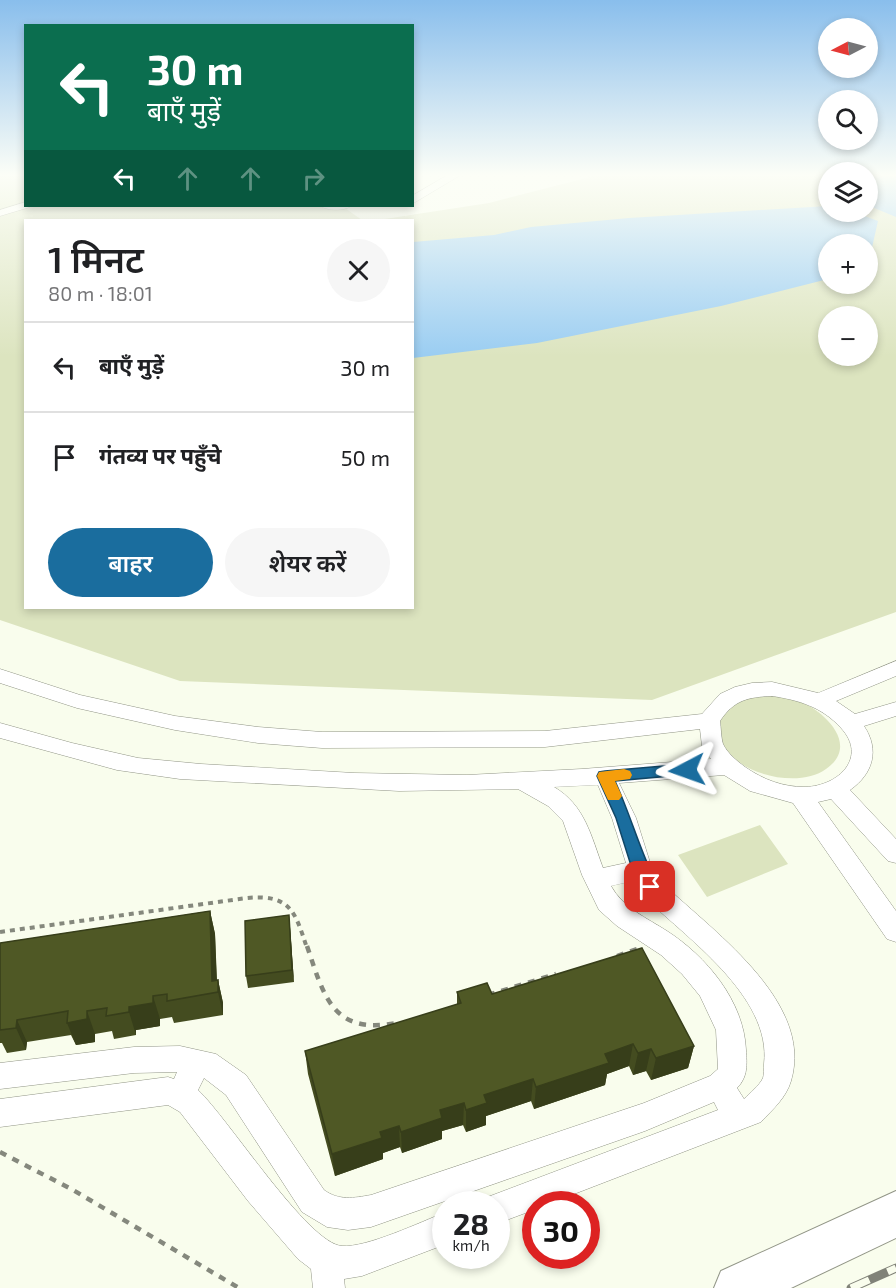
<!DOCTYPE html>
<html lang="hi">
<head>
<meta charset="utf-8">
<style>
  body { margin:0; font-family:"Exo 2","Noto Sans Devanagari",sans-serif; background:#f6f6f6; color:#202124; height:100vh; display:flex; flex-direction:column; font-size:22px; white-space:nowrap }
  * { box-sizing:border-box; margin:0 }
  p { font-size:20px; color:#757577 }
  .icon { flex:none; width:33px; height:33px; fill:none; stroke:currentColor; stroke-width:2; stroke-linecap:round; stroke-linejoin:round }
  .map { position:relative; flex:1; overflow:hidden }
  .side { position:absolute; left:24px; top:219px; width:390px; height:390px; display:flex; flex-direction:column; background:#fff; border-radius:0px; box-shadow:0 3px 9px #0003 }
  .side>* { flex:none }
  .hud { position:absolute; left:24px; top:24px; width:390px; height:183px; border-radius:0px; box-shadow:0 3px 9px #0003; background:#0b6e4f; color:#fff; overflow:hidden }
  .needle { width:39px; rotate:264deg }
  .tools { position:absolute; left:818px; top:18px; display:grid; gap:12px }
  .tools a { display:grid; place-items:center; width:60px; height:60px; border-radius:50%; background:#fff; box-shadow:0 3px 9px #0003; font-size:30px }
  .speed { position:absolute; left:432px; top:1191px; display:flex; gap:12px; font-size:30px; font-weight:700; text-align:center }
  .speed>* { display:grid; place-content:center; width:78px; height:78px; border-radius:50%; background:#fff; box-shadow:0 3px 9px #0003; line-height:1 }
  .speed small { font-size:15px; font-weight:400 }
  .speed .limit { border:9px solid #d22; background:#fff; color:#111 }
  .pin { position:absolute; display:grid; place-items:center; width:51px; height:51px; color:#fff; margin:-26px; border-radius:12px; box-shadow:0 3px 9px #0006 }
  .me { position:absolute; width:66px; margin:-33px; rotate:266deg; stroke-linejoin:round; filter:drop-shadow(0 0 4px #0008) }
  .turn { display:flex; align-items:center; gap:21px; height:126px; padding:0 24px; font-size:27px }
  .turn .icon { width:78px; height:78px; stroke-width:2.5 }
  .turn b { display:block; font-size:42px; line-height:51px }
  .lanes { display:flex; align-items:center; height:57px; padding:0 24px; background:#0003; justify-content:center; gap:30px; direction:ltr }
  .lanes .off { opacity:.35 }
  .round { display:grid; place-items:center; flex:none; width:63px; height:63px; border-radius:32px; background:#f6f6f6 }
  .headline { display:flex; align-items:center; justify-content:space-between; height:102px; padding:0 24px }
  h1 { font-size:36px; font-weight:600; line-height:45px }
  .action { display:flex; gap:12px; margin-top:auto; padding:12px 24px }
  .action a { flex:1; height:69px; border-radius:36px; background:#1a6d9e; color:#fff; font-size:24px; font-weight:600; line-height:69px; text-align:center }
  .action a+a { background:#f6f6f6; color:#202124 }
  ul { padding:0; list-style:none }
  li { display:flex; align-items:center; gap:18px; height:90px; padding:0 24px; border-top:2px solid #e0e0e0 }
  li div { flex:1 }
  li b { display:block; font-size:22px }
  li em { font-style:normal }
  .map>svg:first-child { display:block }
</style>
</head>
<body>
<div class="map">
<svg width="896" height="1288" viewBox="0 0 896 1288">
  <rect width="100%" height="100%" fill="#f9fded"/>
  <!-- green -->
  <path fill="#dce4bf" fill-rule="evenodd" d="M0,176H25L26,206H342L362,220H26V608H412V220H378L489,203L594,176H828V212H867V176H896V612L652,700L180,681L0,620ZM828,244H867V284H828ZM828,316H867V356H828Z
    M754,694C767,695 783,694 795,699C821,708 862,744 826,769C799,789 739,775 723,745C719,738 720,726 718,718L726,707Z
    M760,825L788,864L707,897L678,855Z"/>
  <!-- water -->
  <path fill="#9acdf2" d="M867,176H896V217L867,205Z
    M828,206V212H854L878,221L871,252L867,255V244H828V279L721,306L537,343L413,358V242L494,235L531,227L629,218Z"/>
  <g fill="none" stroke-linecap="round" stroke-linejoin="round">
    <!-- minor casing -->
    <g stroke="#919586" stroke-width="1">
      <path id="minor" d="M446,176H459L412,204V196Z
        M26,202V206H31L30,207L0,216V210Z
        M321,206H351C345,211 327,211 321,206Z
        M896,661V676L836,701L855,714L896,702V716L864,726C880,750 873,774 850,790L896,839V863L888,861L831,799L818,802L896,911V942L887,939L793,803L750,791L724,775L619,783L636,818L653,872L659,880C708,928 815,1000 791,1081C786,1098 773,1109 761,1122L548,1204H536V1209L496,1224V1204H482L485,1198L718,1110L714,1102L645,1131L371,1227L348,1230L327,1227L302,1212L226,1095L204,1078L198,1090C228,1118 308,1244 342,1246C366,1248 421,1222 446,1212V1244L362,1276L344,1279L345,1288H313L311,1269L298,1259L248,1201L180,1112L168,1105L0,1127V1099L168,1077L174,1079L177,1072L134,1073L0,1089V1063L134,1047L180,1046L216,1054L246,1075L324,1190C339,1201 354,1198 371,1195L644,1103L710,1076L718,1069L716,1030L700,996L682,974L661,955L617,926L599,910L582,875L563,821L548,806L518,789L399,791L180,779L117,770L0,738V723L72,743L138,758L201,764L354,773L467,775L582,769L711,759L702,746L700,729L545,747L322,748L258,743L175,730L77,708L0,683V669L80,695L175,716L258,727L322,732L545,731L702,714L720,694L735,687L752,683L772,682L818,693ZM772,696C799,700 822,707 841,728C868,757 839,786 805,787C783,787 764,780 745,767C737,761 728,754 723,744C721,738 721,728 720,721C734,700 748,697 772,696ZM598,785L612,818L626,863L603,868C591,836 585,805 554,787ZM633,881L641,894C685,937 772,996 764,1064C764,1068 764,1075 763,1078C759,1086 750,1093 744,1099L737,1088C748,1077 747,1064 746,1050C744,1001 706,956 667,931C647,918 623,908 611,886Z"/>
    </g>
    <!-- secondary casing -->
    <g stroke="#919586" stroke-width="2">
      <path id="secondary" d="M896,1191V1238L791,1288H714L721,1271Z"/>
    </g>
    <!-- path-far1 -->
    <path stroke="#85887d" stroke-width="4" stroke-dasharray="5 5" stroke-linecap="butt" d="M0,932L247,898C291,894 295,912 307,948"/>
    <!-- path -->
    <path stroke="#85887d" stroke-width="4.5" stroke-dasharray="7 7" stroke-linecap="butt" d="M307,946C324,996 332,1035 396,1023
      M617,956L637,949
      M488,995L556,974
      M0,1152L73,1190L239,1288"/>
    <!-- minor -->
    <use href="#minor" fill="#fff" fill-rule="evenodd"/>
    <!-- secondary -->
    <use href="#secondary" fill="#fff" fill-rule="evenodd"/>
    <!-- rail casing -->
    <g stroke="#808278" stroke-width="9">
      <path id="rail" d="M851,1288L896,1268"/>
    </g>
    <!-- rail -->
    <use href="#rail" stroke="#f9fded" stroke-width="7" stroke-dasharray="20" stroke-linecap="butt"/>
  </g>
  <!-- wall -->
  <path fill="#444c20" d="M210,911L215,934L217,980H218L223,1003V1015L174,1023L172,1017L160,1019V1026L136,1030V1035L114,1039L112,1031L95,1034V1042L76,1045L71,1035L27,1042L26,1050L7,1053L2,1043H0V943Z
    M290,927L294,982L248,988L246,976Z
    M457,992L492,994L694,1046L688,1068L651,1080L646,1071L633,1075L629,1066L607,1074L605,1085L534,1109L531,1101L486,1116V1125L466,1132L463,1125L442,1131V1139L402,1153L400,1147L383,1153V1159L335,1176L308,1074L305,1051L457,1005Z"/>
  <!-- shaded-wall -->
  <path fill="#373e1a" d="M210,911L215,934L217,992L212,981Z
    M289,915L290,927L294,982L292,970Z
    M218,980L223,1003V1015L218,992Z
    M153,996L160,1019V1026L136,1030V1035L129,1012V1007Z
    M87,1011L95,1034V1042L76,1045L67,1023Z
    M17,1020L27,1042L26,1050L16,1028Z
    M633,1044L629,1066L607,1074L605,1085L534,1109L536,1087L605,1054Z
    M694,1046L688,1068L651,1080L656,1058Z
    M651,1049L646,1071L633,1075L638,1053Z
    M533,1079L531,1101L486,1116V1125L466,1132V1110L484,1095Z
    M464,1103L463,1125L442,1131V1139L402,1153L401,1132L440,1110Z
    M399,1126L400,1147L383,1153V1159L335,1176L332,1154L380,1132Z"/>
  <!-- building -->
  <path fill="#4f5825" stroke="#373e1a" stroke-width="1.5" d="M210,911L212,981L218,980V992L167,1001V994L153,996V1003L129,1007V1012L106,1016L107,1008L87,1011V1019L67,1023L68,1011L17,1020L16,1028L0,1030V943Z
    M289,915L292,970L246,976L245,921Z
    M642,948L694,1046L656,1058L651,1049L638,1053L633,1044L605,1054L609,1063L536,1087L533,1079L484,1095L487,1103L466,1110L464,1103L440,1110L442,1118L401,1132L399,1126L380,1132L382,1138L332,1154L305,1051L461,1003L457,992L487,983L492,994Z"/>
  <!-- sky -->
  <linearGradient id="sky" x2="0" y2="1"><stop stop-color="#89beec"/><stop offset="0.49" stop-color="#fcfef7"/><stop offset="1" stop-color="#fcfef7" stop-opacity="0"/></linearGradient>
  <rect width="896" height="357" fill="url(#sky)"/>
  <!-- route -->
  <path fill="#1a6d9e" stroke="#114767" stroke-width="1.5" d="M687,764L693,766L695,770L693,774L615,781C631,816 641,854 658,887L656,892L650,894L644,892L634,875L616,818L597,776L599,772L605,771Z"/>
  <!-- slow -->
  <path fill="#f59e0b" d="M624,769L630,771L632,775L630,779L615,781L622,796L619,800H608L597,776L599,772Z"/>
</svg>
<div class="tools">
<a><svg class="needle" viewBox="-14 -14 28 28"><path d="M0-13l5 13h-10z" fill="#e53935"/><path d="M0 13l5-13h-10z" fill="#757577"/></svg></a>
<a><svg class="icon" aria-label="search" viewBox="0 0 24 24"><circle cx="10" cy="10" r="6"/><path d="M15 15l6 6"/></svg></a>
<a><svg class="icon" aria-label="layers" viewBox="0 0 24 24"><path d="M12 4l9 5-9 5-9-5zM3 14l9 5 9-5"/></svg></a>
<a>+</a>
<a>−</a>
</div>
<div class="speed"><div>28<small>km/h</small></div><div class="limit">30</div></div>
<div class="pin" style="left:650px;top:887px;background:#d93025"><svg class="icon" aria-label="arrive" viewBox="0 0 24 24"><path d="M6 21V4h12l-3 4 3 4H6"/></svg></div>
<svg class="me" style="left:687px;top:770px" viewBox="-20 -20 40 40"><path d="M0-17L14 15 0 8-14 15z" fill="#1a6d9e" stroke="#fff" stroke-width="4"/></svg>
<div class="hud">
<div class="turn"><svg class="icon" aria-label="left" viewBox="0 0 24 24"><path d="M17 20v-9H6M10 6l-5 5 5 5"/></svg><div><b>30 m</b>बाएँ मुड़ें</div></div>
<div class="lanes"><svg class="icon" aria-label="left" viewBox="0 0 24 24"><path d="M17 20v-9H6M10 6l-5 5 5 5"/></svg><svg class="icon off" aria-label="ahead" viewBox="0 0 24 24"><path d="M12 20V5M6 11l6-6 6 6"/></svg><svg class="icon off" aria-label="ahead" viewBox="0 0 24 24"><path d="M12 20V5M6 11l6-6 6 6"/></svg><svg class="icon off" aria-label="right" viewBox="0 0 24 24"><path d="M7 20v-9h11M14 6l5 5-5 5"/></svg></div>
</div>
<section class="side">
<div class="headline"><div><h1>1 मिनट</h1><p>80 m · 18:01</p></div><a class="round"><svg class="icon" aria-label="close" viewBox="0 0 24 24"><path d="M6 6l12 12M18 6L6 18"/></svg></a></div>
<ul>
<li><svg class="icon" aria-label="left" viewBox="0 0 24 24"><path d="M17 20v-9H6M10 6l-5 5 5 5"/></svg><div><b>बाएँ मुड़ें</b></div><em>30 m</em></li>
<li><svg class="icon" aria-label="arrive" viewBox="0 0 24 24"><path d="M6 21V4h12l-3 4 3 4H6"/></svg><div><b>गंतव्य पर पहुँचे</b></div><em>50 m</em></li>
</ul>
<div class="action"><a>बाहर</a><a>शेयर करें</a></div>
</section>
</div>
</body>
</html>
